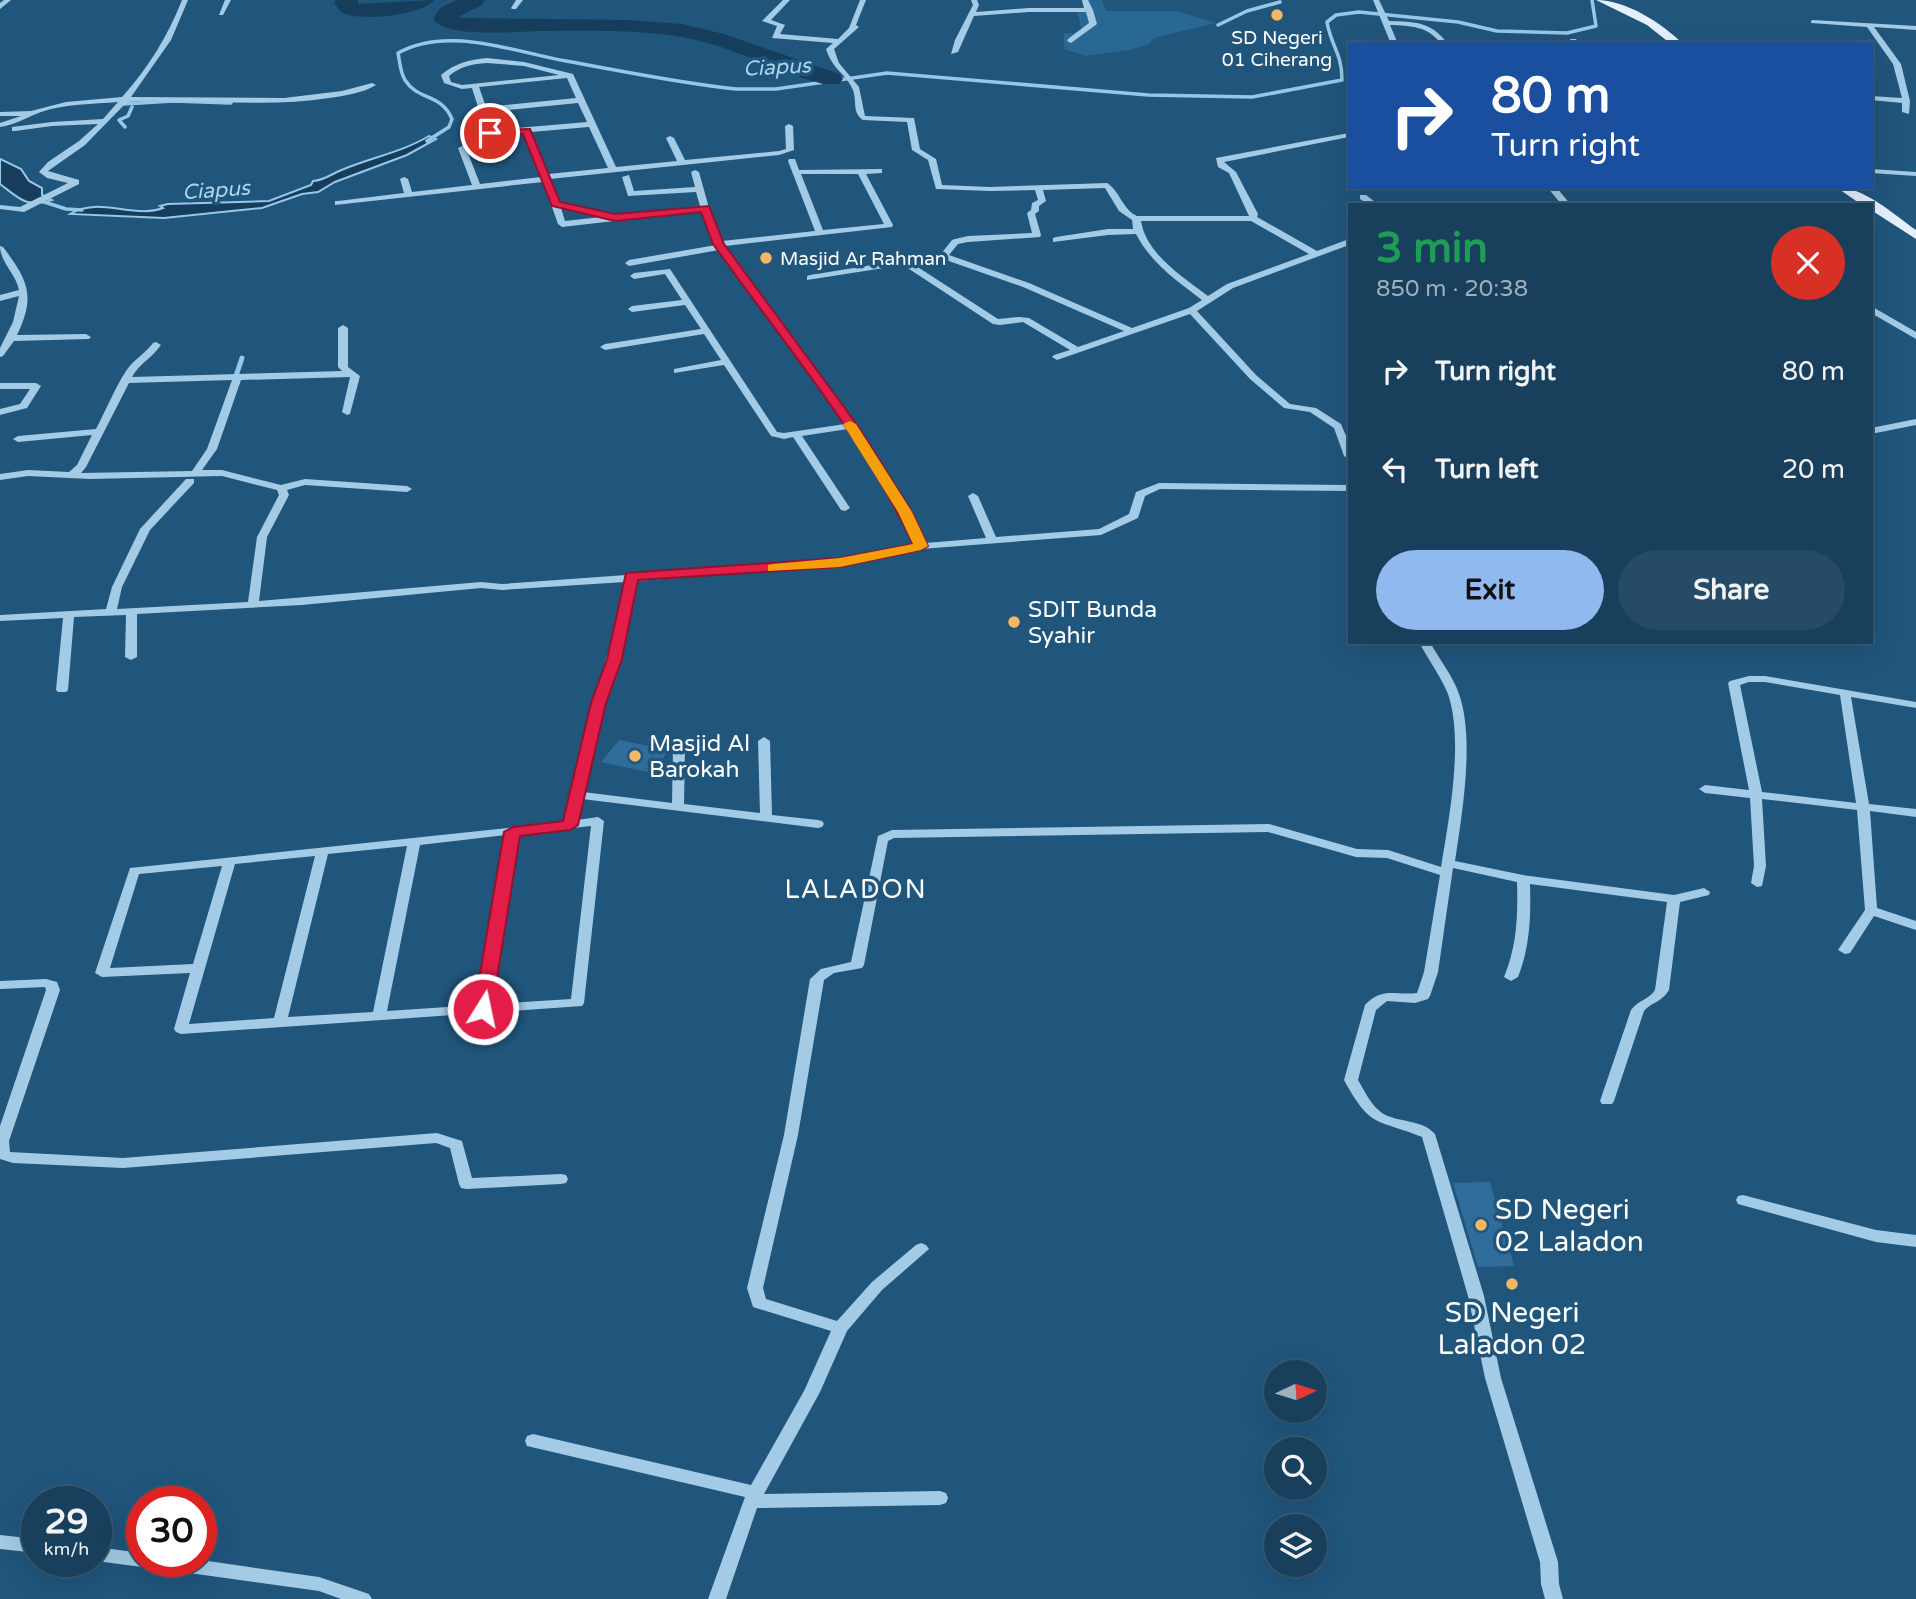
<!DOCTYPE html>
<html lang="en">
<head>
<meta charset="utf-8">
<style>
  body { margin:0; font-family:"Varela Round",sans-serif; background:#254b66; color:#f1f3f6; height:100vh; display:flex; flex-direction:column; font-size:26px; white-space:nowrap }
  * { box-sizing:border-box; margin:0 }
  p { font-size:23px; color:#9fafbc }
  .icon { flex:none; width:38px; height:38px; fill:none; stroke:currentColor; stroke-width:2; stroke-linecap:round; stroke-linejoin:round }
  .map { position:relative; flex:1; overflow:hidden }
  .side { position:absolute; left:1348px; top:203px; width:525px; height:441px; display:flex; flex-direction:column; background:#18405d; border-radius:0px; box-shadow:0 7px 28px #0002,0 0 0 2px #365972 }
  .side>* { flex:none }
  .top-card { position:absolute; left:1348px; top:42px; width:525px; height:147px; border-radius:0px; box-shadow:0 7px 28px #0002,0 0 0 2px #365972; background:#1a4fa0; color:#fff; overflow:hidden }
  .needle { width:46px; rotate:86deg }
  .controls { position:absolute; left:1264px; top:1360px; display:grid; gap:14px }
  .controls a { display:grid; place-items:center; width:63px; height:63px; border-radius:50%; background:#18405d; box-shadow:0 7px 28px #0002,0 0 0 2px #365972; font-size:35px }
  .speed { position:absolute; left:21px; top:1486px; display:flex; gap:14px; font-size:35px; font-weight:700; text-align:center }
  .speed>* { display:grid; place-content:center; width:91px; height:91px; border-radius:50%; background:#18405d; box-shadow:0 7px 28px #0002,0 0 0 2px #365972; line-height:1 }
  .speed small { font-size:18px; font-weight:400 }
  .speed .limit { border:10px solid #d22; background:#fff; color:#111 }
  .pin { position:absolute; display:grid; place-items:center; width:60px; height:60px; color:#fff; margin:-30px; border:4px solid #fff; border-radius:50%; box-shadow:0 2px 7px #0007 }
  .me { position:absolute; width:77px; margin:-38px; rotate:10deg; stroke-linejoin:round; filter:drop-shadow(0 0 5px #0008) }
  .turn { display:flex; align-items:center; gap:24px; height:147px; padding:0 28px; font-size:32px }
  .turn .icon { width:91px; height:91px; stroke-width:2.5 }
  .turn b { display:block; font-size:49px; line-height:60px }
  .round { display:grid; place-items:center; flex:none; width:74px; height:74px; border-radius:37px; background:#254b66 }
  .head { display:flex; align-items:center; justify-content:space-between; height:119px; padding:0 28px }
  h1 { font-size:42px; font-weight:700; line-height:52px; color:#1e9e55 }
  .primary-button { display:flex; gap:14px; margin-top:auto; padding:14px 28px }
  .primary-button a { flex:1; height:80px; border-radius:42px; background:#90b9f0; color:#111; font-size:28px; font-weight:700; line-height:80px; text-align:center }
  .primary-button a+a { background:#254b66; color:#f1f3f6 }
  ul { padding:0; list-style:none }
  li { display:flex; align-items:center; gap:21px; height:98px; padding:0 28px }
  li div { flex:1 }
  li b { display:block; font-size:26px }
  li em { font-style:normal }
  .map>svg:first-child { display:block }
</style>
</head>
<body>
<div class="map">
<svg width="1916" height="1599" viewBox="0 0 1916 1599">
  <rect width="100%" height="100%" fill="#20557c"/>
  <!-- green -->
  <path fill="#2a6894" d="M1081,0H1102L1106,11H1177L1216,23L1153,38L1150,44L1129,50L1086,56L1064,49V33H1074L1081,29L1077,9H1084Z"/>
  <!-- water -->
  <path fill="#163d5c" stroke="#97c7e8" stroke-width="2" d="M429,136L436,139L407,155L335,182L318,192L302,194L262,208L164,218L70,214C98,196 134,219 163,208L160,206L168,204L269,201L311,185L313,181C326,180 332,173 344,169C373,157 402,152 429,136Z
    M0,159L21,169L29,181L42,188V195L52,200C26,208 20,199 0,184Z"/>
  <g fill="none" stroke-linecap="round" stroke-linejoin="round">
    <!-- stream-far1 -->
    <path stroke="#97c7e8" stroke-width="3.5" d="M1218,25L1247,11L1280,2
      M124,104L173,101L231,103
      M125,127L119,120L128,116L132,107
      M427,141L449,127L452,119C441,93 418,101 405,80C400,72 400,62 398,53C447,25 515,52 566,61C622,71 679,83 736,89H776L887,73L1148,95L1252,97L1342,80C1342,53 1331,46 1327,22L1336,15L1359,12L1458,22L1497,31L1567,33L1596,26L1592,0
      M38,200L66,209L82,210"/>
    <!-- stream -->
    <path stroke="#97c7e8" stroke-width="5" d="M236,376L242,358"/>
    <!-- river -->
    <path fill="#163d5c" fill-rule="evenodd" d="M336,0H358V4L434,0C423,15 363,21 346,14C340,12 338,8 334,3Z
      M457,0H485L482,5L458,17L464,18L627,20L682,24L724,34L839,74L843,79L839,84H823C780,73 740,50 696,40C647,29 592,31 542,31C518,31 447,39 433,19L440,8Z"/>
  </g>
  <!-- building -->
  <path fill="#306d9a" d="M619,740L669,750L652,773L601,762Z
    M1490,1182L1514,1266L1478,1267L1453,1183Z"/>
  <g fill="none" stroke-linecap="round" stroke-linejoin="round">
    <!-- minor -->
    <path fill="#a3cbe6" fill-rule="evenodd" d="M4,0H11L0,9V3Z
      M182,0H188L171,40L131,97L284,98L342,91L372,83L376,85C363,93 344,96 329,98C262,109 194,97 127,102L85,145L48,171L79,180V184L24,212L0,209V205L20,207L68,183L47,178L39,172L48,162L79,141L98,124L52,126L15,131H12V127L52,122L103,119L118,102C93,104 65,104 41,112C27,117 15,125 0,127V123L21,116H0V112L31,111L66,102L122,97C148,68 168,36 182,0Z
      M225,0H231L223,15H219Z
      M516,0H523L516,9H512L511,8Z
      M783,0H790L771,20L785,25L780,34L838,39L849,28L860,0H866L856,25L859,27L834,49L839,63L859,87L865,116L914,118L920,149L936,159L942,185L990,187L1107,183C1120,191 1122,209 1137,216H1249L1229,173L1218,167L1216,158L1349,133V137L1224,162L1236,172L1258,214L1257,217L1317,251L1349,239V245L1233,288L1197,311L1256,375L1290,404L1316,408L1341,424L1349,443V459L1344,456L1334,428L1310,412L1284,408L1250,379L1190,314L1057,360L1052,357L1054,355L1070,350L1023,322L1000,325L993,324L903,265L807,280V276L810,275L941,254L952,240L955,239L968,236L1032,233L1027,213L1031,210L1032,203L1038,200L1035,190L990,191L936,189L928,160L912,150L907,122L863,120C851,112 858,100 852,88C846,74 832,69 826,49L833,43L772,38L777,26L762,21ZM1105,188L1119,211L1132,220L1133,229H1108L1056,237L1053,238V242L1108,235L1136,234C1150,262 1177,281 1202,300L1189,308L1132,328L1029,283L949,255L958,244L968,242L1040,237L1041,235L1035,214L1039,211V206L1046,201L1043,190ZM1141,221H1251L1309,254L1227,284L1208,296C1183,277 1146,254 1141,221ZM943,259L1023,287L1124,331L1078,347L1029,318L1019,317L998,319L913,264Z
      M971,0H977L979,5L976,12L1029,8H1084L1082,0H1088L1093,10L1097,24L1071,43L1067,41L1068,39L1089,23L1086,12H1029L974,16L958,52L951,54L955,40L973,5Z
      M1373,0H1379L1389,21C1415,22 1431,21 1448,44H1441C1428,26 1411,26 1390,25L1398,44H1391Z
      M1813,20L1916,26V30L1874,27L1901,64L1910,101L1909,114L1902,112V103L1871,100V96L1902,98L1893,64L1867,27L1811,23V21Z
      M1570,39H1576L1579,44H1572Z
      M487,58L524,62L573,74L616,167L677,161L666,138L670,136L674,138L685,160L779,151L786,149L785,126L789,124L793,126L794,150L779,155L550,179L559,202L615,215L700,206L696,192L628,196L622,177L629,175L634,191L695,187L691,172L695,170L699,172L709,208L722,241L815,231L788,161L789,159H795L799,170L882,169V173L866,174L893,225L892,227L725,246L856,426L910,512L925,543L986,538L968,496L973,493L978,496L996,537L1099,529L1129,514L1136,492L1159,483L1349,485V491L1160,489L1145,496L1138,518L1101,535L921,549L840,566L636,581L627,625L600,718L583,792L672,803L673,748L679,744L685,748L684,804L760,813L758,741L764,737L770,741L772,815L818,820L822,821L824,824L822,827L818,828L582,799L577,820L598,817L604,821L584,1003L582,1006L181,1034L176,1032L174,1029L190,973L102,977L95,973L130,868L564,822L584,733L616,625L625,582L502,590L481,588L302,605L137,614V657L131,660L125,657L126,615L74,617L68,690L66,692H58L56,690L63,618L0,621V615L106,609L112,587L140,529L186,479H194V483L150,530L122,587L117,609L248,602L257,537L279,495L277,490L222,476L90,479L28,476L0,480V474L28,470L69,472L77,465L92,435L18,442L13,439L18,436L96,429C106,410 115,388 126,371C134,359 145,354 153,343L156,342L161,345C152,358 139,364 132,377L342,371L338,367V328L343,325L348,328V367L360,376L350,414L347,415L342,412L350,377L241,380L217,449L202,470H222L281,485L305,479L407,486L412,489L407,492L305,485L287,490L289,495L267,537L259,601L481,582L502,584L626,575L631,573L635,574L840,560L915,544L900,512L848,429L802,436L850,508L845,511L841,510L793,437L784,439L771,436L724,365L674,373V369L721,360L704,334L605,350L600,347L605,344L701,329L685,305L632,312L628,309L632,306L682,300L665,274L634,279L630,276L634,273L670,269L777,432L784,433L845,424L719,250L629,266L625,263L629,260L716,245L702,211L562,227L558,224L543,182L335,205V201H338L404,193L400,179L404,177L408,179L412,192L472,185L458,148L462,146L466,148L480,184L541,177L524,132L487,135L472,88L462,89L444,83L441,75C455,63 469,60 487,58ZM487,63L524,66L559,75L462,85L451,82L449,76C461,66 472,64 487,63ZM567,78L576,98L486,107L479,87ZM578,103L587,122L493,130L487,112ZM589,127L608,168L548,174L531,132ZM801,174H858L884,224L823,230ZM561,208L601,217L565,221ZM232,380L207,449L192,471L81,473L86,467L129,383ZM591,826L571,999L491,1004L519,834ZM506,835L477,1005L387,1011L420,845ZM407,846L373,1012L288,1017L328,854ZM315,856L274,1018L189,1024L235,864ZM222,866L193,964L110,968L139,874Z
      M1871,169L1916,172V176L1871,173Z
      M1547,187H1556L1571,205H1562Z
      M1360,195H1366L1379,205H1369L1360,199Z
      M0,246L3,247C28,280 36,296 17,335L86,334L91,337L89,339L14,341L3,356L0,357V348L13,322L19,296L0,301V295L19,290C16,274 0,262 0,246Z
      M1871,306L1916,332V339L1871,313Z
      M0,383H36L41,386L27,408L0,415V409L20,404L30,389H0Z
      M1916,419V425L1871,434V428Z
      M1419,642H1430C1439,659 1453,676 1459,694C1475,739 1462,814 1455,861L1523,875L1674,895L1704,888L1710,892L1709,895L1680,902L1669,990C1661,1003 1653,1001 1644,1011L1614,1101L1612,1104H1602L1600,1101L1631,1010C1638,1000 1650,999 1655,990L1667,902L1530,884C1531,916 1530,947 1518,977L1511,981L1504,977C1517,946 1518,915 1517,882L1453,868L1438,972L1430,996L1428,999L1415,1003L1387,1001L1376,1010L1358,1080C1365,1092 1371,1105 1382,1113C1398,1123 1422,1119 1435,1134L1484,1296L1501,1378L1558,1562L1559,1584L1563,1599H1545L1541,1584L1540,1562L1485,1378L1468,1296L1422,1137C1375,1118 1371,1129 1344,1080L1365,1005C1383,986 1395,996 1417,993L1424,972L1440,875L1387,858L1356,857L1268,832L894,838L888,841L864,965L862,968L834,973L824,980L798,1135L763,1288L766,1299L837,1321L872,1282L916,1245L921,1243L926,1245L929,1249L882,1290L847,1331L820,1392L764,1494L940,1491L946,1493L948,1498L946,1503L940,1505L757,1508L726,1599H708L745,1497L527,1446L525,1441L527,1436L533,1434L751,1485L804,1391L831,1331L753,1307L747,1288L784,1135L810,979L821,969L851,962L878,836L892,830L1269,824L1357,849L1388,850L1441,867C1449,818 1464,741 1448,694C1441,677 1428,659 1419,642Z
      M1749,676H1765L1916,702V708L1851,697L1869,804L1916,809V817L1870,811L1877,908L1916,921V930L1874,916L1850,953L1845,954L1838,950L1865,910L1857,810L1762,799L1766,866L1762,886L1757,887L1751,883L1754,866L1750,798L1705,793L1699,789L1705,785L1749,790L1728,683L1730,681ZM1749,682H1765L1840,695L1856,803L1762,792L1740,685Z
      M46,979L57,982L60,990L9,1141L10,1152L123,1158L437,1133L462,1141L472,1178L561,1174L566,1175L568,1179L566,1183L561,1184L466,1189L461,1188L459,1184L450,1148L436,1143L123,1168L13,1163L0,1159V1126L46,990L45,987L0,989V981Z
      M1743,1195L1876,1230L1916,1235V1247L1876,1242L1738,1204L1736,1200L1738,1196Z
      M0,1535L37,1539V1553L0,1549Z
      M96,1547L142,1553V1561L201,1560L319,1577L369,1594L372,1599H341L319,1591L153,1568L147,1566L142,1567L96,1561Z"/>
    <!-- major -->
    <path fill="#e4f1fd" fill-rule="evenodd" d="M1596,0C1626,0 1662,23 1683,44H1671L1647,25Z
      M1836,187C1864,187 1893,214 1916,230V239L1871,210V205H1862Z"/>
  </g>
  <!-- route -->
  <path fill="#e11d48" stroke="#92132f" stroke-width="2" d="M530,129L560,202L615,214L709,206L724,244L858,426L912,512L928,546L921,550L840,567L638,580L622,659L606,703L578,825L570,830L520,836L492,1009L483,1015L474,1009L504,832L513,827L563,821L591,703L607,659L626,573L840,558L913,544C862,435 782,341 713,244L701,212L615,221L552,206L523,134L490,136L485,133L490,130Z"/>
  <!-- slow -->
  <path fill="#f59e0b" d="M850,421L856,424L912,512L928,546L921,550L840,567L768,571V565L773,564L840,558L913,544L898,512L843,424Z"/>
  <!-- markers -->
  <g fill="#f4b764" stroke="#20557c" stroke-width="2.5">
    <circle cx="1277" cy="15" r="7"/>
    <circle cx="766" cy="258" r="7"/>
    <circle cx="1014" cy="622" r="7"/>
    <circle cx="635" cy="756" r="7"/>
    <circle cx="1481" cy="1225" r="7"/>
    <circle cx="1512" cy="1284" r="7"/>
  </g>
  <g text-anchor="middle" stroke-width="7" stroke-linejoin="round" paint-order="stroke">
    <!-- far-poi labels -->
    <g font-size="19" fill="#fff" stroke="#20557c">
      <text x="1277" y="44">SD Negeri<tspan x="1277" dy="22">01 Ciherang</tspan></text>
      <text x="780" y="265" text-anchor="start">Masjid Ar Rahman</text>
    </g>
    <!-- far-water labels -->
    <g font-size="21" font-style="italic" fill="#aed4ee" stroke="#20557c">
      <text transform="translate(777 67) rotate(-3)" y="7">Ciapus</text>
      <text transform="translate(216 190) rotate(-4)" y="7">Ciapus</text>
    </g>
    <!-- poi labels -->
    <g font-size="23" fill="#fff" stroke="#20557c" text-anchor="start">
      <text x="1028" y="617">SDIT Bunda<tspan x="1028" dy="26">Syahir</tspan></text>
      <text x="649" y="751">Masjid Al<tspan x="649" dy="26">Barokah</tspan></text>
    </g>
    <!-- quarter labels -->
    <g font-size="26" letter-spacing="2" fill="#fff" stroke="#20557c">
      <text x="856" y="898">LALADON</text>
    </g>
    <!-- near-poi labels -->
    <g font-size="28" fill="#fff" stroke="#20557c" text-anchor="start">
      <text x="1495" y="1219">SD Negeri<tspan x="1495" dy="32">02 Laladon</tspan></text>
      <text x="1512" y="1322" text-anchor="middle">SD Negeri<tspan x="1512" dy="32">Laladon 02</tspan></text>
    </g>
  </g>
</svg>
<div class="controls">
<a><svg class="needle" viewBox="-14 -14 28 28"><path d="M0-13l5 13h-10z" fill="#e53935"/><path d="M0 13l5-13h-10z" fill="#9fafbc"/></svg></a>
<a><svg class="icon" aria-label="search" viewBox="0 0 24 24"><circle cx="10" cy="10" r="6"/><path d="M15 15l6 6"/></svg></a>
<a><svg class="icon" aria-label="layers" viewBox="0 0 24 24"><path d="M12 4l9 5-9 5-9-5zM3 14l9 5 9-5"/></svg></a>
</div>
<div class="speed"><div>29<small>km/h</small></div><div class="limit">30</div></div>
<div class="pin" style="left:490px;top:133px;background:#d93025"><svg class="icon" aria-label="arrive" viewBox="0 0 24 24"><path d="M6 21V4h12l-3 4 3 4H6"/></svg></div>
<svg class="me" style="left:483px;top:1009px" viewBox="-20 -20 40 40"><circle r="17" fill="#e11d48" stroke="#fff" stroke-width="3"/><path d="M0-11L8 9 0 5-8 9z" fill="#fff"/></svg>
<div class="top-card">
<div class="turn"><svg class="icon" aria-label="right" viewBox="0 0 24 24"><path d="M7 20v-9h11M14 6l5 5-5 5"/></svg><div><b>80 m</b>Turn right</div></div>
</div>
<section class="side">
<div class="head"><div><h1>3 min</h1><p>850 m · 20:38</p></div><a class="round" style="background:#d93025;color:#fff"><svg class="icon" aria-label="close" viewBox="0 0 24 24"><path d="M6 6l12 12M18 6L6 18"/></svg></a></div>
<ul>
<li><svg class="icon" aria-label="right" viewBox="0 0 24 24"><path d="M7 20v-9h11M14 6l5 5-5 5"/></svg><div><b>Turn right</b></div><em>80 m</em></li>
<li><svg class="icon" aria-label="left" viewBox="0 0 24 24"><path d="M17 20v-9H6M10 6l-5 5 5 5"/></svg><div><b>Turn left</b></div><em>20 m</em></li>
</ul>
<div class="primary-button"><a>Exit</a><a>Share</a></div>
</section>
</div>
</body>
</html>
